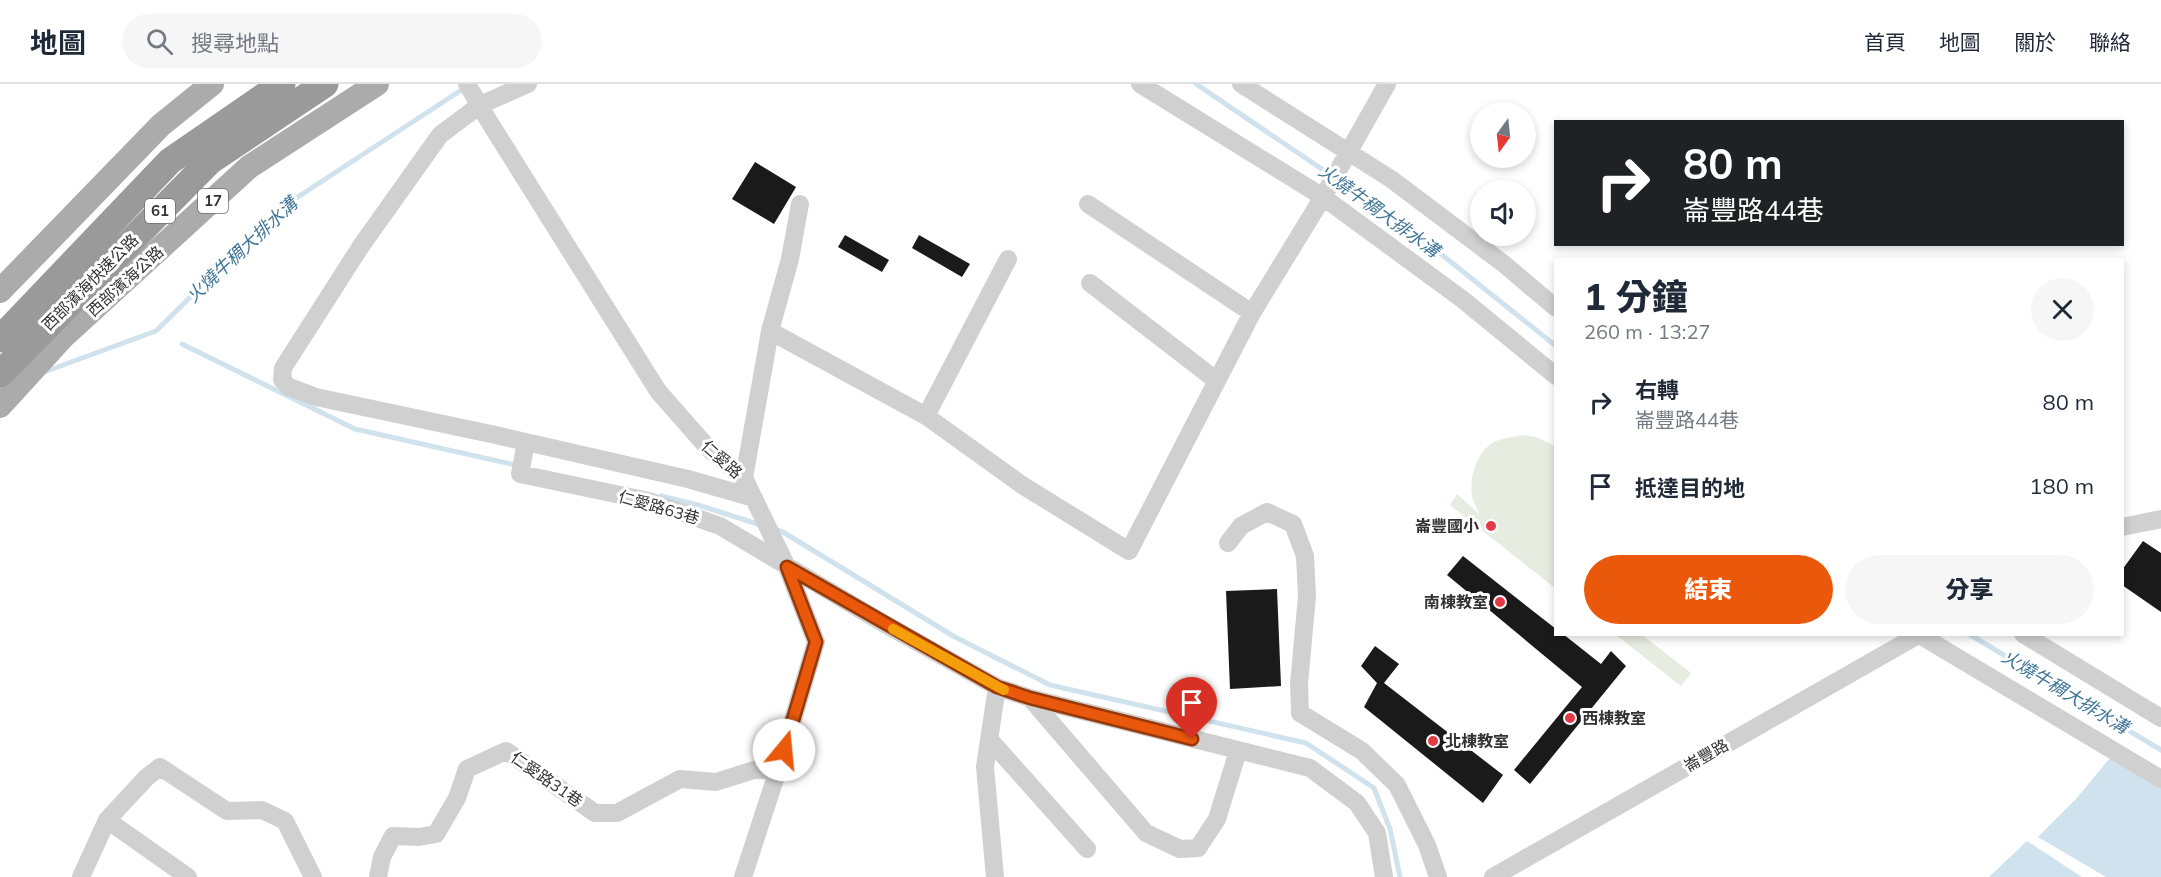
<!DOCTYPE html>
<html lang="zh-TW">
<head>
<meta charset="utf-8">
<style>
  body { margin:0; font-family:Mulish,"Noto Sans TC",sans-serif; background:#f6f6f7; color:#1f2937; height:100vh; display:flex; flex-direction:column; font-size:22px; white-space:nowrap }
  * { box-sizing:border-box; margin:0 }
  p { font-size:20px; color:#747a83 }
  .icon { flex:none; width:33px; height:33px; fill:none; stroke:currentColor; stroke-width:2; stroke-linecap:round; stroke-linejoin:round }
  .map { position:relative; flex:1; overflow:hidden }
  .side { position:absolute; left:1554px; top:174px; width:570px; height:378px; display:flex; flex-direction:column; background:#fff; border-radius:0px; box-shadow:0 3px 9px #0003 }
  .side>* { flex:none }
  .hud { position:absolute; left:1554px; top:36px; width:570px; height:126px; border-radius:0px; box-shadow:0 3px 9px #0003; background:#202124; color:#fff; overflow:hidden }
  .needle { width:39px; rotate:195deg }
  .buttons { position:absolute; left:1470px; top:18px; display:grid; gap:12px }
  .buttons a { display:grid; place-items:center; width:66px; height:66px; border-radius:50%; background:#fff; box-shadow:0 3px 9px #0003; font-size:30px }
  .pin { position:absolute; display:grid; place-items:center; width:51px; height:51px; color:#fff; margin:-62px -26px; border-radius:50% 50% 50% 0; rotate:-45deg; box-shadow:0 0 6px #0007 }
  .pin .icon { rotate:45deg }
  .me { position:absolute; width:66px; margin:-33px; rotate:17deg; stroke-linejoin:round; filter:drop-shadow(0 0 4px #0008) }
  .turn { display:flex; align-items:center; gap:21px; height:126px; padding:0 30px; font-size:27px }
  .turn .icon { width:78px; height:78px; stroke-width:2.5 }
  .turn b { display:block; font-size:42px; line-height:51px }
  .round { display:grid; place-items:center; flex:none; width:63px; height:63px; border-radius:32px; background:#f6f6f7 }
  .head { display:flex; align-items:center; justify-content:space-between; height:102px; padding:0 30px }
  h1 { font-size:36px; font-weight:800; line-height:45px }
  .cta { display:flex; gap:12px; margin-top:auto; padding:12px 30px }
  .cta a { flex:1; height:69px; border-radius:36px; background:#ea580c; color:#fff; font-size:24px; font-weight:800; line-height:69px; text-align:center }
  .cta a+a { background:#f6f6f7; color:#1f2937 }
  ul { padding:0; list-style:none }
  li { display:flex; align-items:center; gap:18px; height:84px; padding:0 30px }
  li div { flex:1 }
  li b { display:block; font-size:22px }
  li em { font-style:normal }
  header { display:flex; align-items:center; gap:36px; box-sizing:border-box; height:84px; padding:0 30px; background:#fff; border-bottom:2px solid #e0e1e3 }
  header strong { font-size:28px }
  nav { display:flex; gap:33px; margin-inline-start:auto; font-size:21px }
  .search { width:420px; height:54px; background:#f6f6f7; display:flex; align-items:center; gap:15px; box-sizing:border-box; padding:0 21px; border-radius:33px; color:#747a83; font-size:22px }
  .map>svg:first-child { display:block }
</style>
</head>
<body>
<header>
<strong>地圖</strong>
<div class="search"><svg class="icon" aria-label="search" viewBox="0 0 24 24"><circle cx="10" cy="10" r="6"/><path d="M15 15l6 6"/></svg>搜尋地點</div>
<nav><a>首頁</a><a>地圖</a><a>關於</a><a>聯絡</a></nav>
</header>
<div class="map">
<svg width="2161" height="793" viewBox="0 0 2161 793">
  <rect width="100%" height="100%" fill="#fff"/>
  <!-- green -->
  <path fill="#e6ecdf" d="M1522,351L1536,353L1555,362V504L1450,421L1457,410L1479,430C1477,424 1473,418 1472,412C1469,394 1477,367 1494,358C1502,354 1513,353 1522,351Z
    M1616,551H1642L1691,589L1681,602Z"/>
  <!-- water -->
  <path fill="#cfe2ee" d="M2115,668L2161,697V793H2106L2038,753L2075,716Z
    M2027,757L2082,793H1989Z"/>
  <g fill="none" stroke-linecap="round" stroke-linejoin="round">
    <!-- stream -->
    <path stroke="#cfe2ee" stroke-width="5" d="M1196,0L1406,142L1556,262
      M182,260L355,345L520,382
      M44,288L156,247L281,124L466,3
      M661,412L698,421L761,441
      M773,445L783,448L955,553L1050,601L1306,659L1374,704L1390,745L1400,793
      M1969,550L2161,666"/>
  </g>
  <!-- building -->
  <path fill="#1a1a1a" d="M755,78L796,103L774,140L732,115Z
    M845,151L889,176L882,188L838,163Z
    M919,151L970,180L962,193L912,164Z
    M2143,457L2161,469V528L2122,501V486Z
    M1463,472L1556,545V550H1563L1601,580L1611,567L1626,582L1530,700L1514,686L1582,603L1447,491Z
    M1277,505L1281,602L1230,605L1226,507Z
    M1375,562L1399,580L1384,599L1503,691L1483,719L1364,623L1377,599L1361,582Z"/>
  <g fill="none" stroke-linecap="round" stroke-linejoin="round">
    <!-- minor -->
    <path stroke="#d0d0d0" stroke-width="18" d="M467,0L490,39L658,307L708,364L744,394L787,483L816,558L778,686L743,793
      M528,0L480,21L440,51L361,162L283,284L282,296L289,303L316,313L491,350L688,395L754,414
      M1140,0L1323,113L1462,215L1556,292
      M1241,0L1391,95L1504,180L1556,224
      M1088,120L1252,229
      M1090,199L1217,297
      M770,247L926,332L1022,401L1129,467L1252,229L1323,113L1387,0
      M926,332L1008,175
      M526,358L520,390L649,417L720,442L883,539L997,603L1030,614L1310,684L1357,719L1377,749L1384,793
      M744,394L770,247L790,175L800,120
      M2122,443L2161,435
      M1228,459L1241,442L1267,428L1293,440L1305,472L1307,512L1299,600L1300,629L1362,667L1397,701L1427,761L1438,793
      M1918,550L2161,695
      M2023,550L2161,634
      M1030,614L1146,749L1180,765L1198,764L1217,735L1238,667
      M989,655L1087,765
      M107,736L188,793
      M81,793L107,736L147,693L160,683L227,727L262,726L285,737L313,793
      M378,793L382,773L393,752L419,753L436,750L457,714L467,685L506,667L595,729H617L680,695L716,698L754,686H778
      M995,793L985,683L997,603
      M1493,793L1920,550"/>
    <!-- major -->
    <path stroke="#ababab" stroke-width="24" d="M0,207L161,41L212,0
      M0,322L63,253L249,83L377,0"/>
    <!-- highway -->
    <path stroke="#9a9a9a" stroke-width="27" d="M0,255L170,77L282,0
      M0,290L210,77L325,0"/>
  </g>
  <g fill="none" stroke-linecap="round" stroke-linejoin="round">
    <!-- route casing -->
    <g stroke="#983908" stroke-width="15">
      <path id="route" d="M784,666L816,558L787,483L997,603L1030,614L1192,655"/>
    </g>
    <!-- route -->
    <use href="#route" stroke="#ea580c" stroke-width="10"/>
    <!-- slow -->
    <path stroke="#f59e0b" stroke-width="10" d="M893,545L1004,606"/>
  </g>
  <!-- markers -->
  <g fill="#e63946" stroke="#fff" stroke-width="2">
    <circle cx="1491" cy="442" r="6"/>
    <circle cx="1500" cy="518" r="6"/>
    <circle cx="1570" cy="634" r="6"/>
    <circle cx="1433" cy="657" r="6"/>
  </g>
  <g text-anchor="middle" stroke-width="6" stroke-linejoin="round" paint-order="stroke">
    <!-- shield labels -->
    <g fill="#fff" stroke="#707070" stroke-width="1.5">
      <rect x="198" y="105" width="30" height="24" rx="4.5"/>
      <rect x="145" y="115" width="30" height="24" rx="4.5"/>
    </g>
    <g font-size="15" font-weight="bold" fill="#333">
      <text x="213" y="122">17</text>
      <text x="160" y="132">61</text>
    </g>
    <!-- street labels -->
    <g font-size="16" fill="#333" stroke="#fff">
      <text transform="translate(125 197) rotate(-42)" y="6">西部濱海公路</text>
      <text transform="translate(90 198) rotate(-45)" y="6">西部濱海快速公路</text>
      <text transform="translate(722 375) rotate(42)" y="6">仁愛路</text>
      <text transform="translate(659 423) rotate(16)" y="6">仁愛路63巷</text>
      <text transform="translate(1706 671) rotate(-30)" y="6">崙豐路</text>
      <text transform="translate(547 695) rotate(35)" y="6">仁愛路31巷</text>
    </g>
    <!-- poi labels -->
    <g font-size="16" font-weight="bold" fill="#333" stroke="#fff" text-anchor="end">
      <text x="1479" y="448">崙豐國小</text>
      <text x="1488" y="524">南棟教室</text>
      <text x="1582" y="640" text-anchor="start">西棟教室</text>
      <text x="1445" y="663" text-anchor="start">北棟教室</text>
    </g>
    <!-- water labels -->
    <g font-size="18" font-style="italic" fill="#3f7597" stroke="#fff">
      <text transform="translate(1379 127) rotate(36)" y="6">火燒牛稠大排水溝</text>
      <text transform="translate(242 166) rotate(-43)" y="6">火燒牛稠大排水溝</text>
      <text transform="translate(2065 608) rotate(31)" y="6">火燒牛稠大排水溝</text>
    </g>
  </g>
</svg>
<div class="buttons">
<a><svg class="needle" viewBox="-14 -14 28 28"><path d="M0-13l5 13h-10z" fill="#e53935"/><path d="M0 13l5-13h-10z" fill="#747a83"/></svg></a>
<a><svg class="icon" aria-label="sound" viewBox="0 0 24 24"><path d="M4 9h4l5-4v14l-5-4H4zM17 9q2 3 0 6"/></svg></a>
</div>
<div class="pin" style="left:1192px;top:655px;background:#d93025"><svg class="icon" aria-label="arrive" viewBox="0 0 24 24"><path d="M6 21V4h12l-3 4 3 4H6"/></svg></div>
<svg class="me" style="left:784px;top:666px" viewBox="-20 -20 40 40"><circle r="19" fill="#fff"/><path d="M0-13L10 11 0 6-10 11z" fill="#ea580c"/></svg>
<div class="hud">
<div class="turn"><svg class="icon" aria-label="right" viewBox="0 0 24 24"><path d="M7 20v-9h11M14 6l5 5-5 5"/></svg><div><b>80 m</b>崙豐路44巷</div></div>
</div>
<section class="side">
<div class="head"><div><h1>1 分鐘</h1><p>260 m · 13:27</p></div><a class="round"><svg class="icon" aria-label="close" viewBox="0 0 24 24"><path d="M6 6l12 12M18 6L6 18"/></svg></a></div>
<ul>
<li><svg class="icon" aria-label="right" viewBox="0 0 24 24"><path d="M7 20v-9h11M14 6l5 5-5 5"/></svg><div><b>右轉</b><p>崙豐路44巷</p></div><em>80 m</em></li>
<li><svg class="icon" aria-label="arrive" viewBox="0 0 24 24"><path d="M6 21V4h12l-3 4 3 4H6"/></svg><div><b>抵達目的地</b></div><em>180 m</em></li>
</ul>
<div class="cta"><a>結束</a><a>分享</a></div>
</section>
</div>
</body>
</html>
